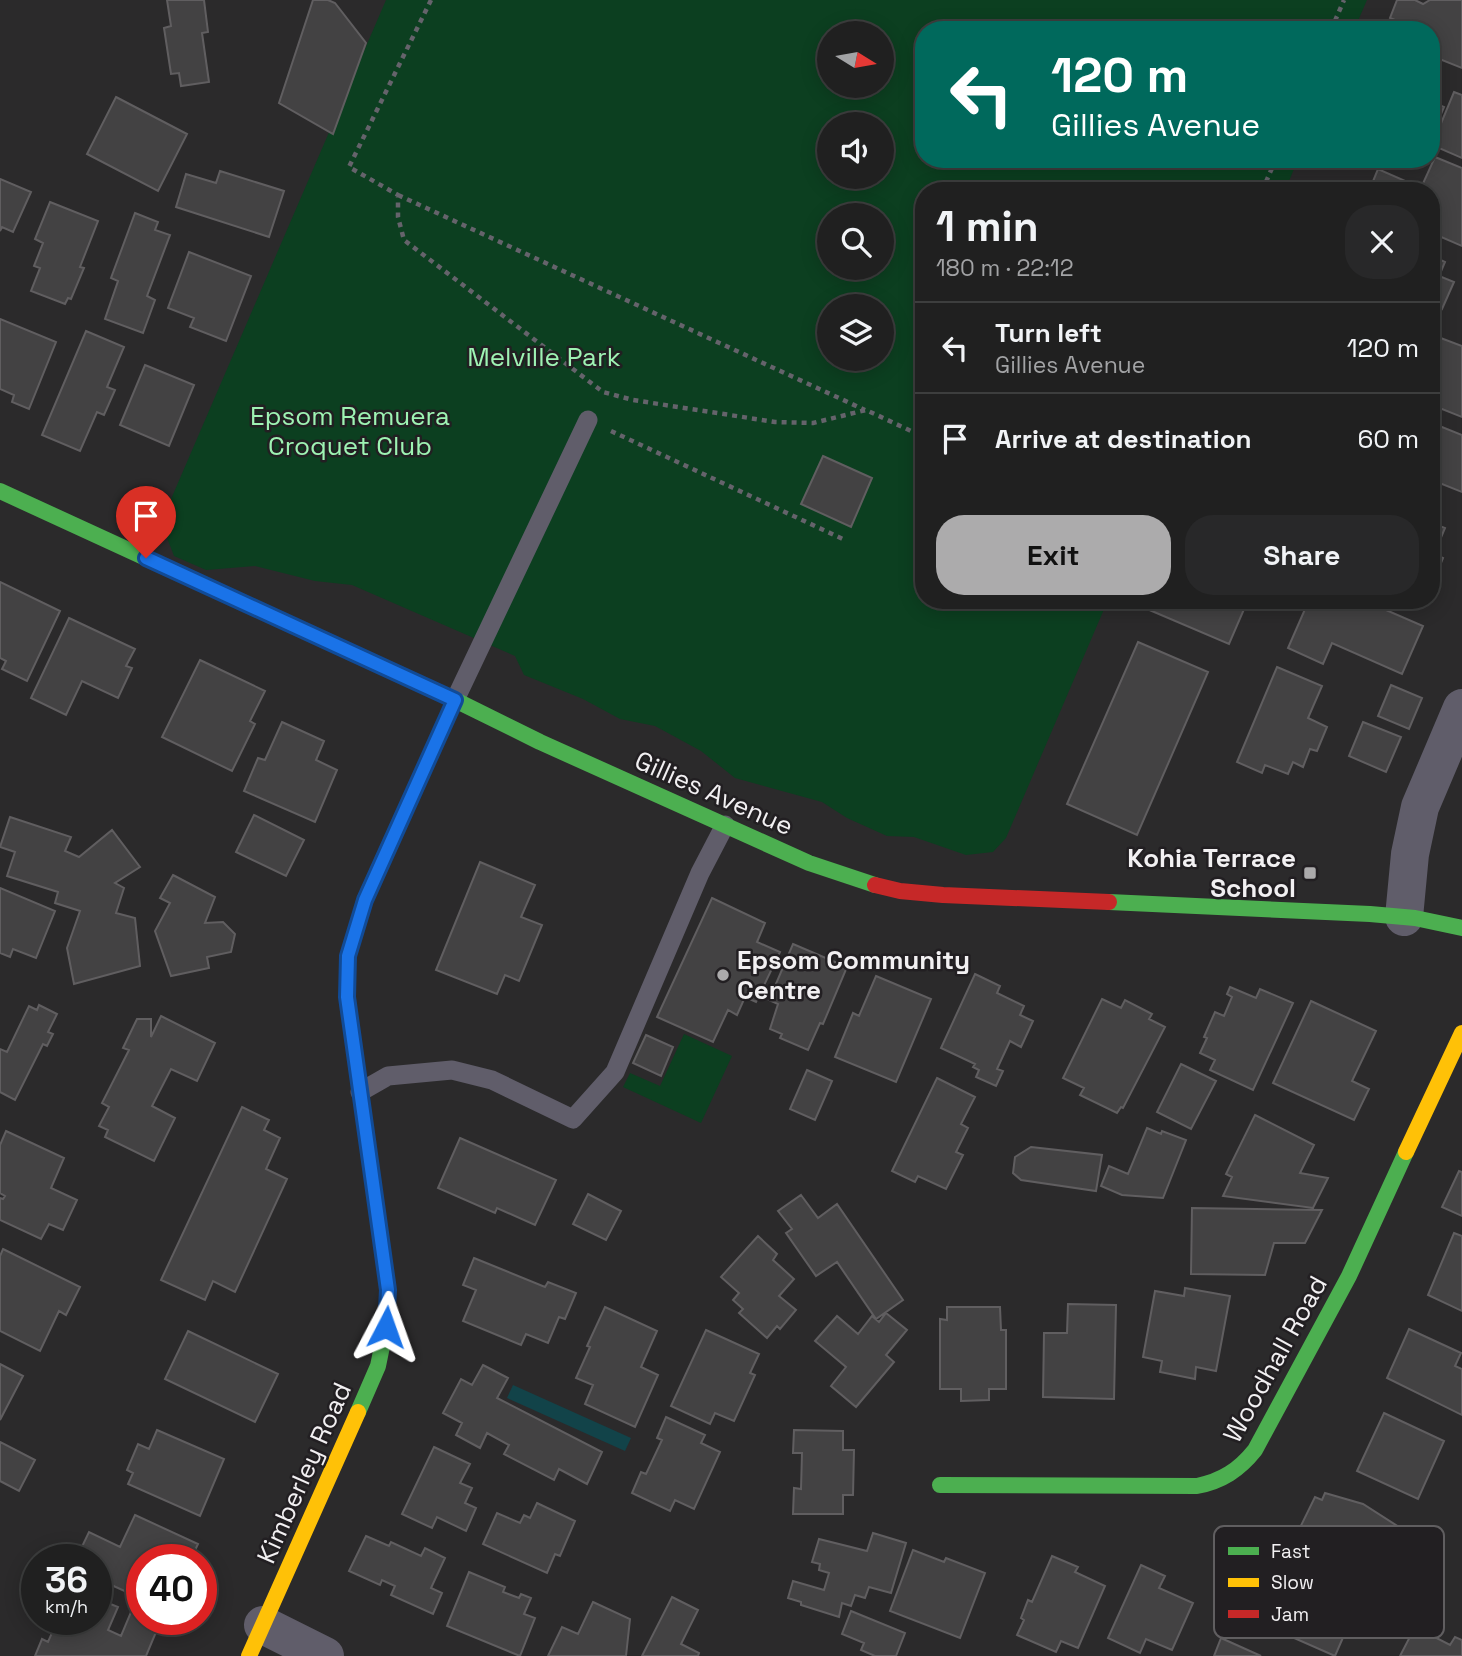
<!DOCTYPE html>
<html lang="en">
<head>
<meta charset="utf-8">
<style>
  body { margin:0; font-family:"Space Grotesk",sans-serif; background:#282829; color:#f1f3f6; height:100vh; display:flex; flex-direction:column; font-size:26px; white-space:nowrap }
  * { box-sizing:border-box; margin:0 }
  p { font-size:23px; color:#a2a3a5 }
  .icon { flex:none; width:38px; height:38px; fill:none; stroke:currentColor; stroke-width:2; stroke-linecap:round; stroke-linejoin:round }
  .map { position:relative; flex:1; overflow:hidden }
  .side { position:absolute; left:915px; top:182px; width:525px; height:427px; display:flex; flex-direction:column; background:#202020; border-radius:28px; box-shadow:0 4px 18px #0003,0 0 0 2px #3d3e3e }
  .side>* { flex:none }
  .top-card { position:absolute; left:915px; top:21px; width:525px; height:147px; border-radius:28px; box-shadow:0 4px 18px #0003,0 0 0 2px #3d3e3e; background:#00695c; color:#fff; overflow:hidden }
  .needle { width:46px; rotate:101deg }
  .controls { position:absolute; left:817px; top:21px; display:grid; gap:14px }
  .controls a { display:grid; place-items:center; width:77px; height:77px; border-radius:50%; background:#202020; box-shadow:0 4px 18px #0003,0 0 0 2px #3d3e3e; font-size:35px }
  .speed { position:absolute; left:21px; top:1544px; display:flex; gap:14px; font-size:35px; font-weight:700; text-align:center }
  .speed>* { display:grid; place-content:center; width:91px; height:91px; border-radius:50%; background:#202020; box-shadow:0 4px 18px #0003,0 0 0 2px #3d3e3e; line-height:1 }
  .speed small { font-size:18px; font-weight:400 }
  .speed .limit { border:10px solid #d22; background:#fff; color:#111 }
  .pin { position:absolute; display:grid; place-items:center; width:60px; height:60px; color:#fff; margin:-72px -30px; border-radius:50% 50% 50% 0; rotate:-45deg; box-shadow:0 0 7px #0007 }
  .pin .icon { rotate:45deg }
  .me { position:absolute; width:77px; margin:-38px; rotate:4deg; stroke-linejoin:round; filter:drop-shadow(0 0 5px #0008) }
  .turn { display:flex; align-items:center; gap:24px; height:147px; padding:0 21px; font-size:32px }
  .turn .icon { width:91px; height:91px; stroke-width:2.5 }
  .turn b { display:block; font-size:49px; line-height:60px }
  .round { display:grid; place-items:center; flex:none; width:74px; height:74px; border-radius:28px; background:#282829 }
  .head { display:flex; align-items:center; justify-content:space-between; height:119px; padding:0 21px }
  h1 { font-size:42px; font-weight:800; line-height:52px }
  .button { display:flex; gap:14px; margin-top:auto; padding:14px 21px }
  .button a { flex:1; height:80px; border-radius:28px; background:#acabac; color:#111; font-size:28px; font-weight:800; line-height:80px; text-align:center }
  .button a+a { background:#282829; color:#f1f3f6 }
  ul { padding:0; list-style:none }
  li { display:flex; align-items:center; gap:21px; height:91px; padding:0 21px; border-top:2px solid #3d3e3e }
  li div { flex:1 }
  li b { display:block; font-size:26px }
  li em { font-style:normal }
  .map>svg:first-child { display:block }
</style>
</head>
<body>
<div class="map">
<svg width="1462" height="1656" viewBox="0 0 1462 1656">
  <rect width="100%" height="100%" fill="#2b2a2b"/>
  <!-- green -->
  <path fill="#0c3f20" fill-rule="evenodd" d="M386,0H1367L1354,30H924V159H1298L1285,191H924V600H1108L1006,838L993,852L966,855L914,837L887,836L847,818L822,802L735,778L701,751L655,726L620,719L583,699L524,675L515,656L352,585L315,581L255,566L206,570L174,556L161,522L170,507L168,506ZM830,33H882V86H830ZM830,124H882V177H830ZM830,215H882V268H830ZM830,306H882V359H830Z
    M684,1034L732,1056L701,1123L623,1087L630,1073L660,1086Z"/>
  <!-- water -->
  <path fill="#124349" d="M513,1385L631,1438L625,1451L507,1398Z"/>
  <!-- building -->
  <path fill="#434243" stroke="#605e60" stroke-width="2" d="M167,0H204L208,32L202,33L209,82L181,86L179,73L171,74L164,28L171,26Z
    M313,0H328L335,3L366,43L333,134L279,103Z
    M1397,0H1415L1423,4L1430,0H1462V68L1432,56V30H1411L1410,26L1390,18Z
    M1454,92L1462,95V158L1432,145Z
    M116,97L187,134L158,191L87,154Z
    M1432,102L1444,107L1432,135Z
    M1435,157L1462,168V246L1432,233V191H1369L1378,169L1421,188Z
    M220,171L284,191L269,237L176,207L186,174L216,183Z
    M0,179L31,192L13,232L2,227L0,231Z
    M50,202L98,221L80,267L84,268L71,299L68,298L65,304L31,291L40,268L34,266L43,243L35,239Z
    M135,213L158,222L155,230L170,235L147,296L155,300L143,333L105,319L118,281L111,278Z
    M189,252L251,276L226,341L190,327L194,318L168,308Z
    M1432,256L1445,262L1439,276L1454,282L1442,309L1433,304L1432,307Z
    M0,319L56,342L29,409L12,402L14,395L0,389Z
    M86,331L124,347L107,387L115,390L104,415L97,412L80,451L42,435Z
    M1438,337L1462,346V417L1432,405V353Z
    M145,365L194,385L169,446L120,425Z
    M1432,423L1462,435V492L1432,480Z
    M823,456L872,478L851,527L801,504Z
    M1432,523L1445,528L1434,554L1443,558L1432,585Z
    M0,582L60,611L27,681L2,669L6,661L0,658Z
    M1126,600H1248L1229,644Z
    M1309,600H1363L1423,626L1402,674L1332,643L1323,664L1288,648Z
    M69,618L135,649L126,666L132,668L118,698L82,681L66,715L31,698Z
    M1138,642L1208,672L1137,835L1067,804Z
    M200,660L265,691L250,721L255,724L232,771L162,737Z
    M1277,667L1322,686L1308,718L1327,727L1317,751L1310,749L1303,767L1293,762L1288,774L1265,765L1262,773L1237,762Z
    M1391,685L1422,698L1409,729L1378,716Z
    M282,722L324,741L316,760L337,770L315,822L244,791L258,758L265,760Z
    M1363,722L1401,737L1386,772L1349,756Z
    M254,815L304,840L286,876L236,852Z
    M10,817L71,837L65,851L79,857L112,830L140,867L115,883L124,888L116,913L135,918L140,966L74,984L67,948L80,911L55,903L58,892L7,876L15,852L0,847Z
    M480,862L535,885L521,917L542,925L519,981L505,975L497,994L436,970Z
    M173,875L215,897L205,923L223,922L235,934L231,952L207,957L209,968L171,976L155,931L170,903L160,898Z
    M0,888L55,911L36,958L13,949L10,957L0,953Z
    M712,898L765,923L757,942L780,952L756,1002L745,997L737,1015L728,1010L713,1042L657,1017Z
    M793,944L847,967L823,1024L820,1023L808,1050L780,1038L782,1034L770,1029L778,1004L769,1000Z
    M975,974L1000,986L997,993L1024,1006L1020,1015L1033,1021L1021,1047L1010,1041L997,1069L1003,1071L996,1086L976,1077L979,1070L973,1067L975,1064L941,1048Z
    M876,976L931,999L896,1082L835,1057L853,1013L859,1016Z
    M1230,987L1256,998L1260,989L1293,1003L1253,1090L1210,1070L1215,1060L1200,1053L1207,1038L1204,1037L1215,1012L1224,1016L1232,997L1227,994Z
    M1102,999L1121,1008L1125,1000L1152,1014L1149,1019L1165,1027L1123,1108L1121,1107L1117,1113L1080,1095L1084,1088L1063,1078Z
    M1311,1001L1376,1031L1352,1081L1369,1089L1354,1120L1273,1083Z
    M39,1005L57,1014L48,1032L53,1034L47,1046L43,1044L15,1100L0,1092V1049L7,1052L29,1006L37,1010Z
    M161,1016L215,1043L197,1081L171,1069L152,1106L175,1118L154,1161L105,1137L108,1130L99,1126L109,1107L102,1103L129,1050L123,1048L137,1019H151V1037Z
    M646,1035L673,1047L661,1076L633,1063Z
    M1181,1064L1216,1081L1191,1129L1157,1112Z
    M807,1070L832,1081L815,1120L790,1109Z
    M937,1078L975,1097L961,1124L968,1128L956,1152L963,1155L946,1189L918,1176L915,1182L892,1171Z
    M242,1107L269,1120L264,1130L280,1138L266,1169L287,1179L235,1292L213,1281L205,1300L161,1280Z
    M1255,1115L1314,1145L1300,1173L1328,1178L1313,1208L1223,1196L1232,1177L1226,1174Z
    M1147,1128L1161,1134L1162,1131L1186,1140L1163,1198L1122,1195L1101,1186L1109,1166L1128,1174Z
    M6,1131L64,1158L51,1188L77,1200L63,1230L49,1224L41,1239L0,1220V1198L3,1199L5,1196L0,1193V1145Z
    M460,1138L556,1180L535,1225L497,1208L495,1213L438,1188Z
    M1031,1147L1102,1155L1096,1191L1021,1180L1013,1173L1015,1157Z
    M1459,1171L1462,1172V1216L1442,1207Z
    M588,1194L621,1211L606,1240L573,1224Z
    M801,1195L818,1218L837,1204L903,1300L876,1319L837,1262L816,1276L786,1233L792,1229L778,1211Z
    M1192,1208L1322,1210L1305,1243H1274L1265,1275L1191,1274Z
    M1454,1233L1462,1236V1311L1428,1295Z
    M758,1236L777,1254L773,1260L794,1279L779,1296L796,1310L780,1329L777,1326L767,1338L739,1313L743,1309L733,1300L739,1293L721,1277Z
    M3,1249L80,1287L66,1315L59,1311L40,1351L0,1331V1256Z
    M474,1258L545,1287L548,1282L576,1293L565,1319L559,1317L548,1343L526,1334L521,1345L463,1321L476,1290L463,1285Z
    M1185,1288L1230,1296L1216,1371L1196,1367L1195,1379L1160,1372L1162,1361L1143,1357L1155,1291L1184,1296Z
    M1068,1304L1116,1305L1114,1399L1043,1397L1044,1333H1067Z
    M605,1307L657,1331L641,1367L658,1375L635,1427L585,1404L593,1385L576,1378L590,1347L587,1346Z
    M947,1307H1000L1001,1330H1006V1389H989V1400L961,1401V1389H940V1319L947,1320Z
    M886,1313L907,1330L886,1355L894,1362L856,1407L831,1386L846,1367L815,1341L837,1316L858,1334L872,1316L879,1322Z
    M1409,1329L1461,1353L1455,1366L1462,1369V1415L1387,1378Z
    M706,1330L759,1354L750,1373L755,1375L734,1421L715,1413L710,1424L671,1406Z
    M188,1331L278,1374L255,1422L165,1379Z
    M0,1364L23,1376L0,1420Z
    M483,1365L508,1378L497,1398L602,1452L587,1484L559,1469L554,1480L504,1454L509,1445L487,1433L480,1448L456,1435L462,1423L443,1413L461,1379L472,1385Z
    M1384,1413L1444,1441L1418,1499L1357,1471Z
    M666,1417L705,1435L701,1443L720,1452L694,1509L675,1500L670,1511L632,1493L641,1472L646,1474L662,1440L657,1438Z
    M157,1430L224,1459L200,1516L128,1484L133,1473L127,1470L138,1444L149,1449Z
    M794,1430L843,1431V1450H854L853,1495H843V1514H793L794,1488L801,1489L802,1453H793Z
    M0,1442L35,1460L19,1491L0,1481Z
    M434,1447L470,1464L460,1483L472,1488L465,1503L476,1508L466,1531L437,1517L432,1528L402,1514Z
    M1325,1493L1363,1504L1399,1527L1395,1535L1400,1539L1443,1558L1427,1596L1400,1584L1398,1590L1377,1585L1376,1589L1365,1583L1366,1580L1291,1546L1315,1497L1322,1500Z
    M537,1503L575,1521L560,1556L555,1554L547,1573L483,1544L497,1513L520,1523L524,1515L530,1518Z
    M135,1515L198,1544L191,1559H142V1599L96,1578V1559H76L89,1532L120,1547Z
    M873,1533L906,1543L891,1593L869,1587L865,1598L855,1595L851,1606L842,1603L839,1617L801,1605V1602L788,1598L793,1581L824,1590L829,1573L819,1570L820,1564L812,1562L819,1539L867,1551Z
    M366,1536L389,1546L391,1542L421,1556L425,1548L445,1558L431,1588L442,1593L433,1614L391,1595L395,1586L382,1580L380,1585L349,1571Z
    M913,1550L944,1562L946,1558L985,1573L960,1638L890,1611Z
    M1052,1556L1078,1567L1075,1572L1105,1586L1078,1648L1061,1641L1056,1652L1017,1635L1024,1620L1021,1618L1028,1600L1032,1602Z
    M1141,1565L1165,1576L1159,1588L1193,1603L1172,1650L1146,1639L1140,1653L1108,1638Z
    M469,1572L505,1587L503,1592L519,1598L521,1594L531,1598L524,1614L535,1618L520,1656L447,1626Z
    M1233,1576L1261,1589L1264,1582L1299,1598L1305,1586L1337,1601L1329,1618L1348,1626L1335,1656L1269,1627L1266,1634L1217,1611Z
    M672,1597L698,1610L681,1644L699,1653L698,1656H642Z
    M96,1598L118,1607L108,1630L121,1636L131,1612L159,1625L146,1656H35L42,1639L48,1642L58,1619H96Z
    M593,1602L630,1619L626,1656H548L562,1627L578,1634Z
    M851,1611L905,1633L896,1656H875L861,1650L864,1643L842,1634Z
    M1415,1627L1450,1645L1455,1637L1462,1640V1656H1400Z
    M1221,1638L1261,1656H1214Z"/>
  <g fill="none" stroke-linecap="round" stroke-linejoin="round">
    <!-- path -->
    <path stroke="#65636b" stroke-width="4.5" stroke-dasharray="5 5" stroke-linecap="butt" d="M431,0L349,167L398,195V217L404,240L603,392L633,400L775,422L813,423L866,410L924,437
      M1331,30L1344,0
      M1262,191L1276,159
      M398,195L865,410
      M611,431L845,540"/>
    <!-- lane -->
    <path stroke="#605d6a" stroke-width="19" d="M455,700L588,420
      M360,1092L388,1076L452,1070L492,1080L573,1119L615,1072L700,873L725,825"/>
    <!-- street -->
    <path stroke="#605d6a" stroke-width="38" d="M1404,917L1410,854L1420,807L1462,708
      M263,1625L325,1656"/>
    <!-- fast -->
    <path stroke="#4caf50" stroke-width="16" d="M0,491L455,700L540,742L809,863L875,885
      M1109,902L1370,914L1415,918L1462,928
      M358,1412L378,1366L386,1327L388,1290L347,997L348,956L365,899L455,700
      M940,1485L1197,1486C1222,1481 1239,1470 1255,1450L1349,1276L1406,1152"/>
    <!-- slow -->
    <path stroke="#ffc107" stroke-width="16" d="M1406,1152L1462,1033
      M249,1656L358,1412"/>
    <!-- jam -->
    <path stroke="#c62828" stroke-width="16" d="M875,885L900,891L943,895L1109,902"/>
  </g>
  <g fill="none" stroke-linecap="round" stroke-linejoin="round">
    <!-- route casing -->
    <g stroke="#114b97" stroke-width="18">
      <path id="route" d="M146,558L455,700L365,900L348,956L347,997L388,1290L386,1327"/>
    </g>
    <!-- route -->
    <use href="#route" stroke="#1a73e8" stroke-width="12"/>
  </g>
  <!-- markers -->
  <g fill="#acabac" stroke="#221f22" stroke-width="2.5">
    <rect x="1303" y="866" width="14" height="14" rx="3.5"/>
    <circle cx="723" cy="975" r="7"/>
  </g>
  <g text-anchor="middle" stroke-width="5" stroke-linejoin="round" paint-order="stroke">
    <!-- park labels -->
    <g font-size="26" fill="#9ef3b3" stroke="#221f22">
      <text x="544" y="366">Melville Park</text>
      <text x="350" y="425">Epsom Remuera<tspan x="350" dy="30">Croquet Club</tspan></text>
    </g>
    <!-- street labels -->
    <g font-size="26" fill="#f2f0f2" stroke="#221f22">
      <text transform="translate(714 793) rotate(24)" y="9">Gillies Avenue</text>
      <text transform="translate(1275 1359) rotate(-61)" y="9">Woodhall Road</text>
      <text transform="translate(304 1473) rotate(-66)" y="9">Kimberley Road</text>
    </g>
    <!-- poi labels -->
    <g font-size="26" font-weight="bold" fill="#f2f0f2" stroke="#221f22" text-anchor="end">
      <text x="1296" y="867">Kohia Terrace<tspan x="1296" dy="30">School</tspan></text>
      <text x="737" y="969" text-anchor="start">Epsom Community<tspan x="737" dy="30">Centre</tspan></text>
    </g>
  </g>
  <!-- legend -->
  <rect x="1214" y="1526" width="230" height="112" rx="10" fill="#221f22" stroke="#605e60" stroke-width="2"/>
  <rect x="1228" y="1547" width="31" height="8" fill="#4caf50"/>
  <rect x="1228" y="1578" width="31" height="9" fill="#ffc107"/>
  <rect x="1228" y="1610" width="31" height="8" fill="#c62828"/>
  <g font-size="19" fill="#f2f0f2">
    <text x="1271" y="1558">Fast</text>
    <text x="1271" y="1589">Slow</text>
    <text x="1271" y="1621">Jam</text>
  </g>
</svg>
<div class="controls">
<a><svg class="needle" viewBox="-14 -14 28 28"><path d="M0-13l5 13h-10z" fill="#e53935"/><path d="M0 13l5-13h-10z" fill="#a2a3a5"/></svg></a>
<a><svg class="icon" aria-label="sound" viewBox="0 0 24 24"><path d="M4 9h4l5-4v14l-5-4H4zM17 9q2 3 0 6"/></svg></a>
<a><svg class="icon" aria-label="search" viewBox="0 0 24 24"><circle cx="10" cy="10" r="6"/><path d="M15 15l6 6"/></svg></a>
<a><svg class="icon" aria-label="layers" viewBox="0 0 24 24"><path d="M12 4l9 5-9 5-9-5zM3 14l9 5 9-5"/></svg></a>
</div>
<div class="speed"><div>36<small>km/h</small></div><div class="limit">40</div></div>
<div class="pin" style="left:146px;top:558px;background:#d93025"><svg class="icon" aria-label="arrive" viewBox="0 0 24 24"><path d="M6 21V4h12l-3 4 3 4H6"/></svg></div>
<svg class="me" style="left:386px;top:1327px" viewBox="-20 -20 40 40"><path d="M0-17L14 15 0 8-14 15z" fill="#1a73e8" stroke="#fff" stroke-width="4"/></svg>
<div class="top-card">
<div class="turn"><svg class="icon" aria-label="left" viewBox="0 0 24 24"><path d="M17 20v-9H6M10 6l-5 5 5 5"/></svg><div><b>120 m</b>Gillies Avenue</div></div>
</div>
<section class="side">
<div class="head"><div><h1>1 min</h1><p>180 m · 22:12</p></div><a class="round"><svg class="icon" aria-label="close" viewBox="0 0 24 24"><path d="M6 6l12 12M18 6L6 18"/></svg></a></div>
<ul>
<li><svg class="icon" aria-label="left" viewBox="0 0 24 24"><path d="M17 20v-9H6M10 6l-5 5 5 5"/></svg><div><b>Turn left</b><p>Gillies Avenue</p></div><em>120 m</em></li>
<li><svg class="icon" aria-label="arrive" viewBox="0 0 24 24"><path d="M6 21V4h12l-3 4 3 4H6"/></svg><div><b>Arrive at destination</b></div><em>60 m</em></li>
</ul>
<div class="button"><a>Exit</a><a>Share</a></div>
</section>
</div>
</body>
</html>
